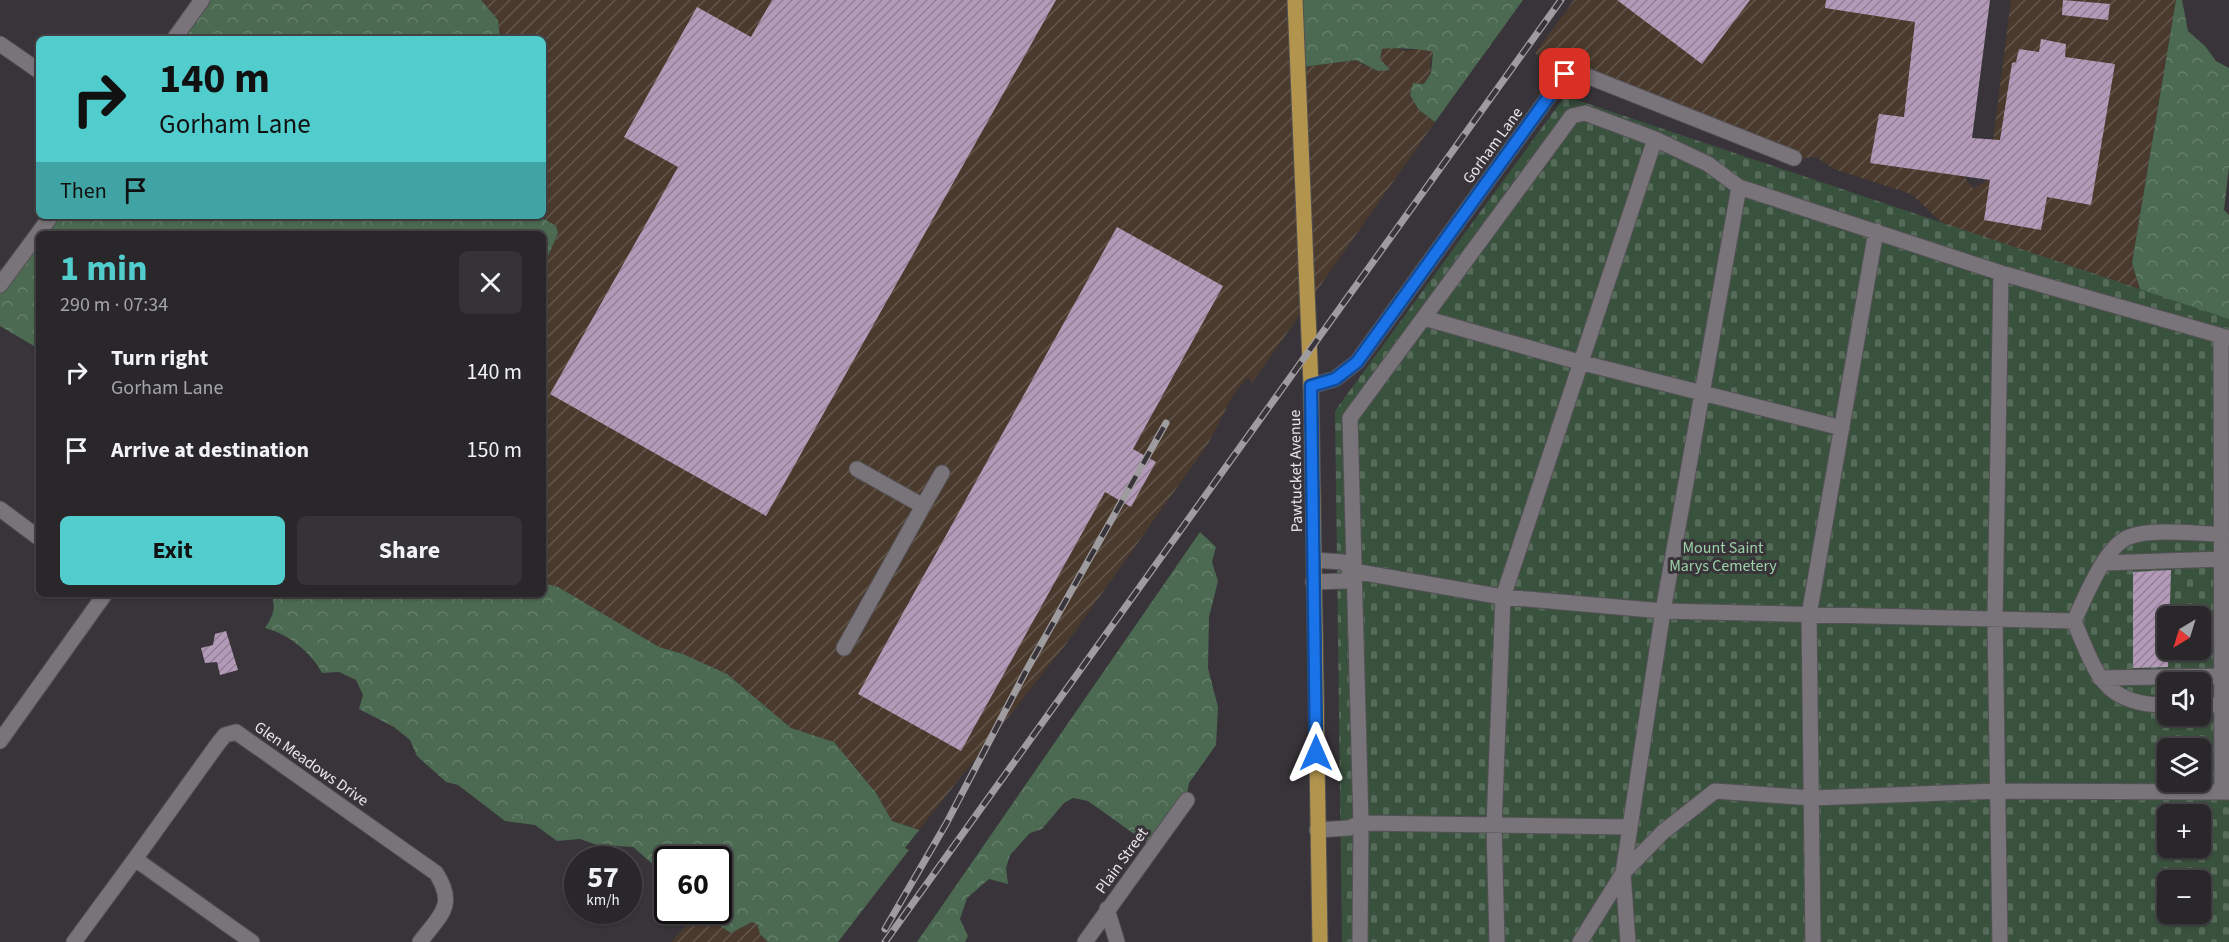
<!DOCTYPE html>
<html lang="en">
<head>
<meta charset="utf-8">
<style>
  body { margin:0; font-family:"Source Sans 3",sans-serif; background:#363337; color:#f1f3f6; height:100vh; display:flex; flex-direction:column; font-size:22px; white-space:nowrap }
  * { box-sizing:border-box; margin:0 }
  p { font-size:20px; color:#a5a5a9 }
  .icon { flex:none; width:33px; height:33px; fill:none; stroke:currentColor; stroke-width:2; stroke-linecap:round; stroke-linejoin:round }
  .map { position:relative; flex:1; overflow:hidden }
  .panel { position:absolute; left:36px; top:231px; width:510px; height:366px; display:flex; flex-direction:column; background:#2a272b; border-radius:9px; box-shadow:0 2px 4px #0004,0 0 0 2px #464447 }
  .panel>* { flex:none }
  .top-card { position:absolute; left:36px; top:36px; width:510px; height:183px; border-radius:9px; box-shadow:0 2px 4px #0004,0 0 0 2px #464447; background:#52cdce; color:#111; overflow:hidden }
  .needle { width:39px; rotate:218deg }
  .fabs { position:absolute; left:2157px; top:606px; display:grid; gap:12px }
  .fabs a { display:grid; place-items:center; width:54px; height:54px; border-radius:9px; background:#2a272b; box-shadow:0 2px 4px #0004,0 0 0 2px #464447; font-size:30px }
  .speed { position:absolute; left:564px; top:846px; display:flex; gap:12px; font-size:30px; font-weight:700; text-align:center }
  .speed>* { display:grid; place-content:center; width:78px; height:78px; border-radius:50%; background:#2a272b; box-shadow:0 2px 4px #0004,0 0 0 2px #464447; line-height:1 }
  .speed small { font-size:15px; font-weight:400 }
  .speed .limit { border:3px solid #111; border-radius:9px; background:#fff; color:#111 }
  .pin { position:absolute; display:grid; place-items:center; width:51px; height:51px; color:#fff; margin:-26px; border-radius:12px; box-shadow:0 3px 9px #0006 }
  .me { position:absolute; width:66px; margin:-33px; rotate:0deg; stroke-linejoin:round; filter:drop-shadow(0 0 4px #0008) }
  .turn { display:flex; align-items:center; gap:21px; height:126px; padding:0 24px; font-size:27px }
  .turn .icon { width:78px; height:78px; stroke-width:2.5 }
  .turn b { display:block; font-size:42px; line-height:51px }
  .then { display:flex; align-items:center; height:57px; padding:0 24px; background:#0003; gap:12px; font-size:22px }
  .round { display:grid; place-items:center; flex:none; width:63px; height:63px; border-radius:9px; background:#363337 }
  .overview { display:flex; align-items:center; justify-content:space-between; height:102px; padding:0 24px }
  h1 { font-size:36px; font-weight:700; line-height:45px; color:#52cdce }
  .button { display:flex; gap:12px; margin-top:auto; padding:12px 24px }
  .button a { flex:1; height:69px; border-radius:9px; background:#52cdce; color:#111; font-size:24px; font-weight:700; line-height:69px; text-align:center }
  .button a+a { background:#363337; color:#f1f3f6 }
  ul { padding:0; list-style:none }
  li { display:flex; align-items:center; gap:18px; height:78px; padding:0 24px }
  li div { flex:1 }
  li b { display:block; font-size:22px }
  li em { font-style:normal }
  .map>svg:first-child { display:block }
</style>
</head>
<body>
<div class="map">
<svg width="2229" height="942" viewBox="0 0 2229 942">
  <defs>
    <pattern id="industrial-furrows" width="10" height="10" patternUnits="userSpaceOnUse" patternTransform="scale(1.5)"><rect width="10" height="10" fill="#493a2d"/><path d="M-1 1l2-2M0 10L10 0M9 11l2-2" fill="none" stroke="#63564b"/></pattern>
    <pattern id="forest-crowns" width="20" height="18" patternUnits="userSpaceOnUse" patternTransform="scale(1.5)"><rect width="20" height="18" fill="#4b6a51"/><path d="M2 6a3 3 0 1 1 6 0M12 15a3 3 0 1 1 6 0" fill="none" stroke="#657f6a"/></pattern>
    <pattern id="cemetery-stones" width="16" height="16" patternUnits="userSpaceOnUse" patternTransform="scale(1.5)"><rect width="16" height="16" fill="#39523e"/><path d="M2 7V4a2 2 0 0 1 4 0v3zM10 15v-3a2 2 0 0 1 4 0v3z" fill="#566b5a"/></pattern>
    <pattern id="building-hatch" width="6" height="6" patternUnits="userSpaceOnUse" patternTransform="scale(1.5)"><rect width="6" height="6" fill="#b49ab9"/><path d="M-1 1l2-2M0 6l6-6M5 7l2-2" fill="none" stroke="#938096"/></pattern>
  </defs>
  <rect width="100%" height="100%" fill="#383439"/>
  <!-- industrial -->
  <path fill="url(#industrial-furrows)" d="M481,0H1298L1303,67L1356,60L1364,66L1380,59L1382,49L1393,46L1405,51L1425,48L1433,52L1430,64L1431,73L1424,84L1419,110L1435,122L1252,383L1248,377L1233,395L1208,444L1066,644L919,830L892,821L876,793L834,742L791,728L727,674L683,654L659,647L558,587L543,583V268L558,233L555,225L539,216H543V39H500L498,20Z
    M1574,0H1987L1963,175L1973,188L1988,180L2011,0H2176L2132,263L2143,299L1981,259L1911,194L1834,169L1816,157L1786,160L1591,79L1563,78L1535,53Z
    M699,912L731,933L752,922L757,924L760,934L768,942H671Z"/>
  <!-- forest -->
  <path fill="url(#forest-crowns)" d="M201,0H481L498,20L500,39H173Z
    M1298,0H1523L1435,122L1419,110L1410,95L1413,83L1424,84L1431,73L1433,52C1426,49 1390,47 1382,49L1380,59L1390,70L1378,71L1356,60L1303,67Z
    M2176,0H2182L2188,31L2205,46L2216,61L2229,68V167L2224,210L2229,215V320L2143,299L2132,263Z
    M48,216H539L556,226L558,233L543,268V234H39V349L0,326V270L34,236Z
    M1200,532L1216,547L1212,562L1218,581L1209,617L1208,668L1218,707L1216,745L1189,783L1186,799L1151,846L1088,801L1073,798L1064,803L1042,829L1030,833L1010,855L1006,868L1008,884L989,879L967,898L960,919L968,936L965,942H917Z
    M543,583L558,587L659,647L683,654L727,674L791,728L834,742L876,793L892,821L919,830L905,848L909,850L838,942H768L760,934L757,924L752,922L731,933L699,912L718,910V860H668L667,884L655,866L633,847L597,845L580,839L557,841L535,825L505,821L458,785L446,782L417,756L410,740L394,727L359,709L363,695L356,680L339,672L322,673C311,652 288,634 265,628C272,617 278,606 270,594H543Z"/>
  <!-- cemetery -->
  <path fill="url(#cemetery-stones)" fill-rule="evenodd" d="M1565,96L2229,319V942H1342L1335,411ZM2168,616H2200V650H2168ZM2168,682H2200V716H2168ZM2168,748H2200V782H2168ZM2168,814H2200V848H2168ZM2168,880H2200V914H2168Z"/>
  <!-- building -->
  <path fill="url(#building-hatch)" d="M772,0H1056L766,516L550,394L678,167L624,137L697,7L751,37Z
    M1617,0H1750L1702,64Z
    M1826,0H1990L1972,138L2000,140L2012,63L2016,62L2019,49L2039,52L2041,39L2066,44L2065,57L2115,64L2091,205L2047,197L2041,230L1984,220L1990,180L1870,163L1879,114L1904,117L1915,22L1825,8Z
    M2063,0L2110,4L2108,20L2062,15Z
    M1117,227L1223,286L1133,449L1156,462L1131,507L1105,492L961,751L858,694Z
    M2171,570L2168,667L2133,668V572Z
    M226,631L238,670L220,675L217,662L205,663L201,648L213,645L215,634Z"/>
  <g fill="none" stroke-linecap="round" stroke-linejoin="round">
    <!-- minor casing -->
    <g stroke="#545154" stroke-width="17">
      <path id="minor" d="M174,39L202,0
        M0,44L39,71
        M0,285L51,216
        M1424,318L1579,362L1842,428
        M2221,336L2222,792
        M1311,386L1335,379L1357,362L1565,74L1587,76L1794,158
        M923,506L942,473
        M0,509L39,538
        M1314,560L1343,562L1353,571L1503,597L1663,611L2074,621
        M2104,563L2222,559
        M1313,582L1345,581L1353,571
        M844,648L923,506L857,469
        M2100,678L2223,676
        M2168,705C2103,706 2096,673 2074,621C2085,598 2105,546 2129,537C2153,528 2196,534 2222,534
        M2200,705H2222
        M0,741L105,594
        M1317,830L1349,828L1361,823L1630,827
        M1107,909L1117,942
        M74,942L135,859
        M252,942L135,859L217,745L225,735L236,732L436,873C457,906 440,915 420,942
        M1085,942L1187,800
        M1360,942L1361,823L1350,418L1572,116L1585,113L1655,139L1708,164L1739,187L2001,273L2229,338
        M1497,942L1494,826L1503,597L1655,139
        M1580,942L1623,873L1663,832L1715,791L1812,798L1998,791L2229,792
        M1628,942L1623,873L1663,611L1739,187
        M1813,942L1809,615L1876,231
        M2000,942L1995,619L2001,273"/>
    </g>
    <!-- major casing -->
    <g stroke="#545154" stroke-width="17">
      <path id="major" d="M1295,0L1311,386L1320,942"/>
    </g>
    <!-- minor -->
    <use href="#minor" stroke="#787479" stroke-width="15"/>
    <!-- major -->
    <use href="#major" stroke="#b2944d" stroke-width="15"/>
    <!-- rail casing -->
    <g stroke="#9f9c9f" stroke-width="7">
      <path id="rail" d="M885,929L946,824L1026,671L1166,423
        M885,942L1561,0"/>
    </g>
    <!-- rail -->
    <use href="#rail" stroke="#383439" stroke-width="4.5" stroke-dasharray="14" stroke-linecap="butt"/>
  </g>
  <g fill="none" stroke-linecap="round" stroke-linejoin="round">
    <!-- route casing -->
    <g stroke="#114b97" stroke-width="15">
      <path id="route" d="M1316,753L1311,386L1335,379L1357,362L1565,74"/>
    </g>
    <!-- route -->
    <use href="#route" stroke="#1a73e8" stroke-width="10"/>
  </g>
  <g text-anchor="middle" stroke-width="6" stroke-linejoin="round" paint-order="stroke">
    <!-- street labels -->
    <g font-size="16" fill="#e9e6e9" stroke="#383439">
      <text transform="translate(1492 145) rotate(-54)" y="6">Gorham Lane</text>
      <text transform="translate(1295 471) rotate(-91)" y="6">Pawtucket Avenue</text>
      <text transform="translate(312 763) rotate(35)" y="6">Glen Meadows Drive</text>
      <text transform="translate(1121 860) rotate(-54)" y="6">Plain Street</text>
    </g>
    <!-- park labels -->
    <g font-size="16" fill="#9bd2a7" stroke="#383439">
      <text x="1723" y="553">Mount Saint<tspan x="1723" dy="18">Marys Cemetery</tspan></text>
    </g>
  </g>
</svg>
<div class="fabs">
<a><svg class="needle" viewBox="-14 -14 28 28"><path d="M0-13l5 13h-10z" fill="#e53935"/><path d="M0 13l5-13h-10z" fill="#a5a5a9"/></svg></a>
<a><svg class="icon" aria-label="sound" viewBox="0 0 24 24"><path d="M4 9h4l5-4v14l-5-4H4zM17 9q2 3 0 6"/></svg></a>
<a><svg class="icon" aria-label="layers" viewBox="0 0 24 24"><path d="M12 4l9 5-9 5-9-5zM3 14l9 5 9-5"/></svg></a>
<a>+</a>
<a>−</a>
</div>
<div class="speed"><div>57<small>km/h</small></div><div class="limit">60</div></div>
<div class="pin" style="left:1565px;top:74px;background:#d93025"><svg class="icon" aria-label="arrive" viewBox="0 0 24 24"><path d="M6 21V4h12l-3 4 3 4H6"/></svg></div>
<svg class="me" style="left:1316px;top:753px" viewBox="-20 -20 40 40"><path d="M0-17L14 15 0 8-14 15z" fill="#1a73e8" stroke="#fff" stroke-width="4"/></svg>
<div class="top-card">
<div class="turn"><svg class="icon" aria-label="right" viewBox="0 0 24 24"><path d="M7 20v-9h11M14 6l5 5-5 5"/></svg><div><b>140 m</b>Gorham Lane</div></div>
<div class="then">Then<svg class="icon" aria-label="arrive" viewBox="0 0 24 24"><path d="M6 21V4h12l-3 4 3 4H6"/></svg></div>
</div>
<section class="panel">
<div class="overview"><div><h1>1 min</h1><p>290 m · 07:34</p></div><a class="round"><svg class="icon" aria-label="close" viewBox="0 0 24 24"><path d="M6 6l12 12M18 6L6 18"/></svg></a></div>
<ul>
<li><svg class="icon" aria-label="right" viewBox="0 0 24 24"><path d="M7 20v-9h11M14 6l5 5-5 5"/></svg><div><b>Turn right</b><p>Gorham Lane</p></div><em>140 m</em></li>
<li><svg class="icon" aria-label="arrive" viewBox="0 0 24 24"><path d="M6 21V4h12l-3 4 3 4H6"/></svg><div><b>Arrive at destination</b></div><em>150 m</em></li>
</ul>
<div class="button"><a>Exit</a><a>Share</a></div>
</section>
</div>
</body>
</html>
